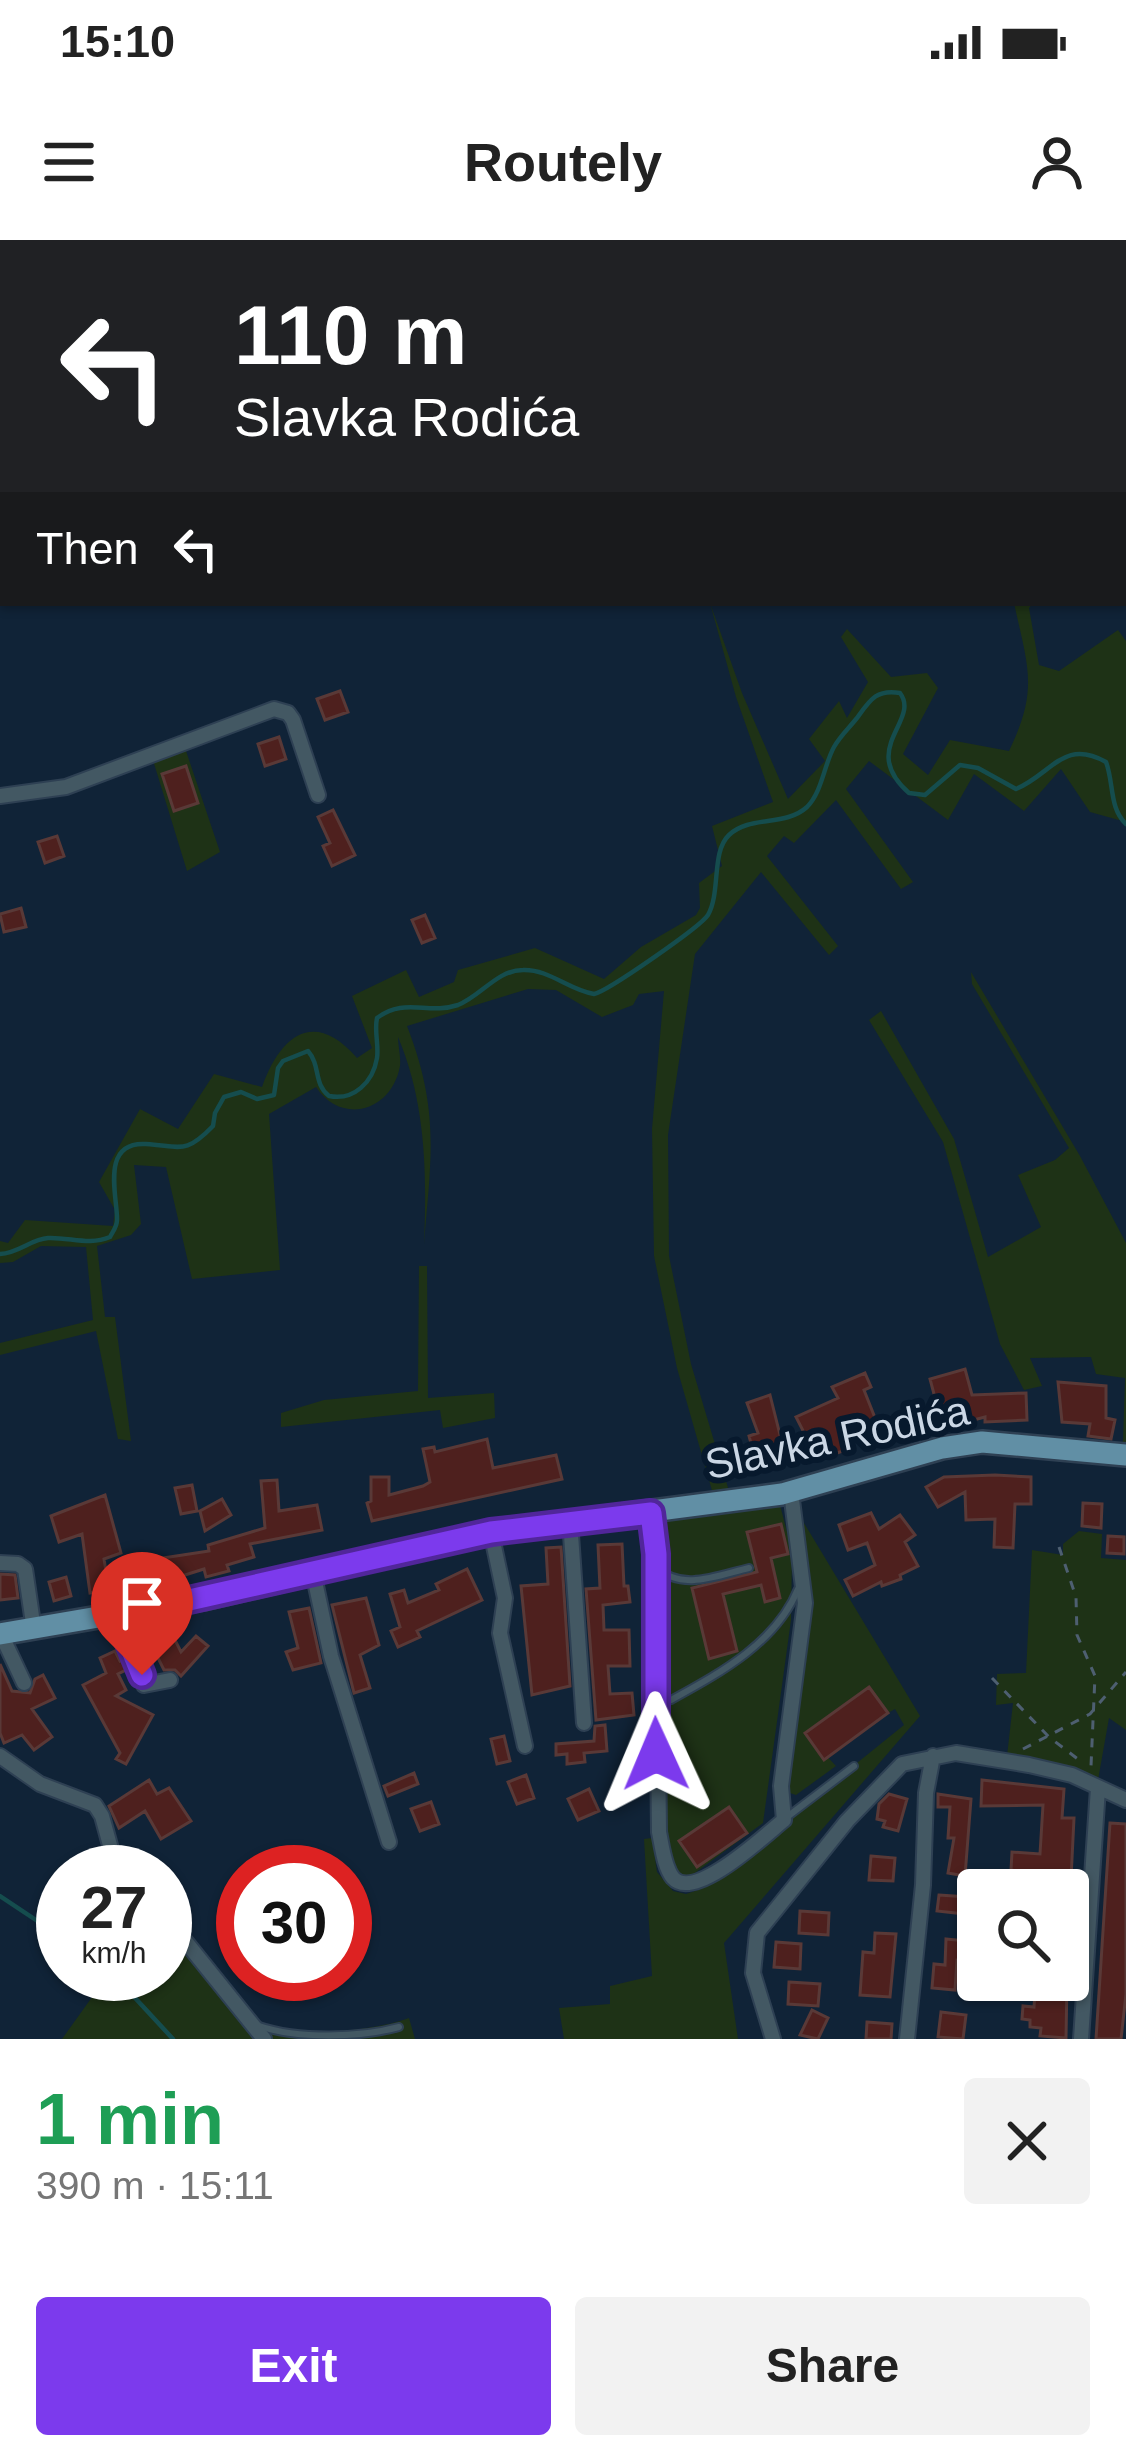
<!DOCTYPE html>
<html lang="en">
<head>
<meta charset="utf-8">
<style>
  body { margin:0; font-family:Arial,sans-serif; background:#f2f2f2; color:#222; height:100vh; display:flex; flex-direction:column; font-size:45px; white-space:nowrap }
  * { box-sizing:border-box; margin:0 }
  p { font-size:39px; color:#767676 }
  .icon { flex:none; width:66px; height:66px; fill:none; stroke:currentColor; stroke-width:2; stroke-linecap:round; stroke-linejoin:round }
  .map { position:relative; height:1799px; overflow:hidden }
  .panel { display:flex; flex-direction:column; background:#fff; flex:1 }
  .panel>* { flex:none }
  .guide { position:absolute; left:0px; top:0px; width:1128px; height:366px; box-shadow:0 3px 9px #0004; background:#202124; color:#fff; overflow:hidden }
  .buttons { position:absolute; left:957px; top:1629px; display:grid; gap:24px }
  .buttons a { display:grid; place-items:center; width:132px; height:132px; border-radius:12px; background:#fff; box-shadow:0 3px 9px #0004; font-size:60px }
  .speed { position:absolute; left:36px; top:1605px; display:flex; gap:24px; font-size:60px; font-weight:700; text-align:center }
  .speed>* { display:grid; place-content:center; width:156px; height:156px; border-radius:50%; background:#fff; box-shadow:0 3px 9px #0004; line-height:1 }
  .speed small { font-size:30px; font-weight:400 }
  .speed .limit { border:18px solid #d22; background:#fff; color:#111 }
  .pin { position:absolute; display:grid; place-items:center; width:102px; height:102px; color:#fff; margin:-123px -51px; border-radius:50% 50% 50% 0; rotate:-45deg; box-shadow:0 0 12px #0007 }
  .pin .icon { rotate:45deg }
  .me { position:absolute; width:132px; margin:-66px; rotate:359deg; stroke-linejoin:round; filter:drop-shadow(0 0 9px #0008) }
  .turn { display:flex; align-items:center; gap:42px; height:252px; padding:0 36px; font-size:54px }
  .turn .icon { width:156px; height:156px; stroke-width:2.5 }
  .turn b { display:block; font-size:84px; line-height:102px }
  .then { display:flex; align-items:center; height:114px; padding:0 36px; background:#0003; gap:24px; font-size:45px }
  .round { display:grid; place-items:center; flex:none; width:126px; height:126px; border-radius:12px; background:#f2f2f2 }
  .headline { display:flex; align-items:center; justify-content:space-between; height:204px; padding:0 36px }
  h1 { font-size:72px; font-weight:700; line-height:90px; color:#1e9e55 }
  .button { display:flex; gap:24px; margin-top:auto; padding:24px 36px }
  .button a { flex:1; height:138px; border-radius:12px; background:#7c3aed; color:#fff; font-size:48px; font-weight:700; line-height:138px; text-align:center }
  .button a+a { background:#f2f2f2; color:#222 }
  .status { display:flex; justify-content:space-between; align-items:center; height:84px; padding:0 60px; background:#fff; direction:ltr }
  .status svg { height:33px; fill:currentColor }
  header { display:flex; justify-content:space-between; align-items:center; height:156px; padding:0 36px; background:#fff; font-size:54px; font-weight:700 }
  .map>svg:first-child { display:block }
</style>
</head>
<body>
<div class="status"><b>15:10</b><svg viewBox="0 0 49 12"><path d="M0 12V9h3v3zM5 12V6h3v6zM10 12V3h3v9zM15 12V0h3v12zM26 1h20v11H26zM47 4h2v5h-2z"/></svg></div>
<header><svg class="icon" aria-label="menu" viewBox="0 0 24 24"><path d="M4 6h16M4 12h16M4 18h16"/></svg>Routely<svg class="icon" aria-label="person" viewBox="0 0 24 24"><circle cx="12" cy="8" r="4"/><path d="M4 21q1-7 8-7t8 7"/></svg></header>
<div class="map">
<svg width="1126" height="1799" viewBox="0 0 1126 1799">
  <rect width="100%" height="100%" fill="#102337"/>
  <!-- green -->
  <path fill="#1e3216" d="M0,25L3,27L0,286Z
    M710,363L742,453L788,559L825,521L809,499L839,461L847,478L868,442L841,397L847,389L891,437L927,433L938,448L903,514L928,535L950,500L1009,511C1039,449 1028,428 1014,363H1033L1029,368L1039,425L1059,431L1118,390L1126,401V582L1090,572L1061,529L1024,571L974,534L948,580L869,521L846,549L913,642L901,649L836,560L794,603L784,596L767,616L838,706L829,715L761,632L695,714L668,895L669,1016L691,1124L729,1251L713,1254L677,1128L654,1016L652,889L664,751L639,754L633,765L602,777L556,750L528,749L407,786C440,871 431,917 424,1004C427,934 426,863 398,797C398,806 401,817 400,826C392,871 342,886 316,847L269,874L280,1030L192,1039L166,927L134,925L141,984L131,995L97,1006L105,1077H115L131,1201L118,1199L96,1091L0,1115V1103L93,1080L86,1007L41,1006L13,1022L0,1023V1001L8,1003L25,980L113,986L115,970L99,942L140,869L178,889L214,834L262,847C280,796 314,768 357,818L372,808L352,756L406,730L419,757L454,742L458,730L535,708L604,739L641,707L696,675L700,668L699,643L722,626L712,586L773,562L736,457Z
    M184,505L220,612L187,631L152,517Z
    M971,732L1080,916L1126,1003V1208L1117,1209L1123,1201L1125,1138L1096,1134L1091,1117L1030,1118L1042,1146L1024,1150L1000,1104L943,902L869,780L881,771L954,899L988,1017L1041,987L1018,935L1055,920L1069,908L972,744Z
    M419,1026H427L428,1158L494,1153L495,1178L443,1188L440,1170L281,1187V1173L324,1160L418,1151Z
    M780,1265L792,1311L791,1380L763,1583L688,1638L675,1635L665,1621L654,1283Z
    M795,1268L920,1476L724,1703L738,1799H564L559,1768L610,1764V1746L652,1736L644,1599L652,1598L657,1632L673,1651L686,1654L701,1649L904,1485L895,1469L888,1473L869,1447L805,1493L836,1526L796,1555L787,1552L809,1360Z
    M1079,1291L1102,1294L1101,1318L1126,1320V1490L1109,1478L1098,1540L1007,1516L1013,1463L996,1465L997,1434L1026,1433L1032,1310L1063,1315V1304Z
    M186,1704C205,1727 230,1765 254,1782C289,1799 371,1792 409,1778L415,1799H62L100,1746L87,1734H165V1714Z"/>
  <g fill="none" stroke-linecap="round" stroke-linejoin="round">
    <!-- stream -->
    <path stroke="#154d4e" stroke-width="4.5" d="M0,1014C19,1013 31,999 48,998C70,997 89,1006 110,997C113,991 117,987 117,980C118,959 99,901 146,904C181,906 185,915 213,886L215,873L224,857L241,852L257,859L274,855L278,828L283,821L308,811C321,826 313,843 329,856C354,861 373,842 377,818C379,805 374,791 377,778C404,757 428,775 458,765C481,756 497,730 523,730C549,729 569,750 594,754C608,751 700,687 708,675C721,652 711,612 729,595C750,575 785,587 807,567C822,552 824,525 834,507C840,496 849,488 857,478C870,460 876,449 900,453C921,481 858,508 909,553L925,555L960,525L978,528L1016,549C1052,534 1063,498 1106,522C1114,543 1109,568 1126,584
      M0,1656L63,1698
      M113,1734L173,1799"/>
  </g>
  <!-- building -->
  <path fill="#4e201e" stroke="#593937" stroke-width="3" d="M340,451L348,472L325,480L317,459Z
    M279,497L286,519L265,526L258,504Z
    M186,526L198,563L174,571L162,534Z
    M333,570L355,615L332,626L323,606L330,603L318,577Z
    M57,596L64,616L45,623L38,602Z
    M21,668L26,687L4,692L0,674Z
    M425,675L435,698L422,703L412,680Z
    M965,1129L972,1155L1026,1153L1027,1180L985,1182V1177L943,1188L930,1139Z
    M865,1133L871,1147L864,1150L879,1188L845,1201L848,1209L818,1220L796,1177L838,1158L832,1147Z
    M1058,1142L1106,1146V1178L1115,1180L1111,1199L1088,1196L1090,1184L1062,1182Z
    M770,1155L785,1215L756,1222L749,1196L758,1193L747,1163Z
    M487,1199L493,1228L556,1215L562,1239L372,1281L367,1263L371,1261V1237H389V1255L423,1246L430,1242L423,1209L434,1207L435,1212Z
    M995,1235L1031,1237V1264H1015L1013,1308L994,1307L995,1279L966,1280L965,1252L938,1267L926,1247L944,1237Z
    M277,1240L279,1271L317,1265L322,1290L250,1304L254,1317L227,1325L229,1331L206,1337L204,1329L169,1340L163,1318L209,1311L208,1305L265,1288L261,1241Z
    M192,1245L197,1271L181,1274L175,1248Z
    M105,1255L121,1313L104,1319L109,1350L90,1353L82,1294L59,1302L51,1276Z
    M222,1259L231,1275L205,1291L200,1271Z
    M1083,1263L1102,1264L1101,1288L1082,1286Z
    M871,1273L879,1289L900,1275L915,1295L905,1302L918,1326L900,1335L901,1339L882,1346L881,1342L853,1356L845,1340L875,1325L867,1303L848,1310L839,1285Z
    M781,1284L788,1314L771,1318L780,1358L765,1362L761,1345L723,1354L737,1411L709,1419L692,1348L757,1332L747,1292Z
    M1108,1296L1124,1297V1314L1107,1313Z
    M622,1304L624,1346H628L630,1362L603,1365L604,1390H629L630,1426H608L610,1454L632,1453L634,1475L596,1480L586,1349L600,1348L598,1305Z
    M561,1307L570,1446L532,1455L521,1346L548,1344L546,1308Z
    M467,1329L482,1360L417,1391L420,1397L398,1407L391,1391L400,1387L390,1354L404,1350L408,1363L439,1350L436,1344Z
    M0,1334L15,1335L18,1358L0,1360Z
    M66,1337L71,1356L54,1361L49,1342Z
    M366,1358L379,1405L360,1415L370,1448L354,1453L332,1365Z
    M309,1368L321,1423L293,1430L286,1412L298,1408L289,1372Z
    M173,1396L181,1412L196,1396L208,1406L181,1436L175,1430H164L152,1406Z
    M115,1411L120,1421L125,1419L128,1429L118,1434L126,1450L116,1456L153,1475L126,1524L116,1519L120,1513L83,1445L106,1433L100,1418Z
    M0,1424L12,1451L30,1453L35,1439L43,1435L55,1458L32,1469L52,1497L34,1510L22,1495L4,1503L0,1493Z
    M869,1447L888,1473L824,1520L805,1493Z
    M605,1485L607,1511L584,1513L585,1522L567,1524V1514L556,1515V1504L594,1501L595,1486Z
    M504,1496L510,1521L497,1524L491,1499Z
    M414,1533L418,1544L388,1556L384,1546Z
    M526,1535L534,1558L517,1564L508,1542Z
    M149,1540L157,1554L169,1548L191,1581L161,1599L145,1571L119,1588L109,1566Z
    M982,1540L1064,1549L1062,1578H1074L1071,1639L1011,1630L1012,1612L1040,1614L1043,1565L981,1566Z
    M589,1549L599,1571L578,1580L568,1559Z
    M889,1554L907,1559L898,1591L883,1587L885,1581L877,1579L879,1564Z
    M938,1554L971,1559L965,1636L948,1633L954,1598H948L950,1567H938Z
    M431,1562L439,1584L420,1591L411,1569Z
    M729,1567L747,1593L697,1627L679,1601Z
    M1110,1583L1126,1584V1754L1121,1799H1096Z
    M871,1616L895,1618L893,1641L869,1640Z
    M939,1655L967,1657L965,1674L937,1671Z
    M800,1671L829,1673L828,1695L799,1693Z
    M875,1693L896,1694L890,1757L860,1755L863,1712L874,1713Z
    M946,1699L978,1702V1721L957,1720L955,1750L932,1748L934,1724L945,1725Z
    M776,1702L801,1704L800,1729L774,1727Z
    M1036,1740L1067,1741L1066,1798L1040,1796L1041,1788L1030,1787V1780L1022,1779L1023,1766L1034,1767Z
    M789,1742L820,1744L818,1766L788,1764Z
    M812,1770L828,1778L818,1799L800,1795Z
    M941,1772L966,1775L963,1799L938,1797Z
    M867,1782L892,1784L891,1799H866Z"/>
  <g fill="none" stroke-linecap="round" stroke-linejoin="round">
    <!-- lane casing -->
    <g stroke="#2e4053" stroke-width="10">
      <path id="lane" d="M553,0L555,3
        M657,1327C681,1352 719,1335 749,1328
        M658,1459L671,1460C720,1433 776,1403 798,1349
        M787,1577L854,1526
        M259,1786C298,1799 359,1798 399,1787"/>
    </g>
    <!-- street casing -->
    <g stroke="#2e4053" stroke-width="18">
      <path id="street" d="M757,0L758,3
        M0,18L3,19
        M1125,86L1126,87
        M0,556L66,547L274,469L288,473L293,480L318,555
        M651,1273L656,1314L659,1592C662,1606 664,1627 673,1638C695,1662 765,1595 784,1580L781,1546L805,1363L791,1252
        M570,1280L584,1483
        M491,1292L505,1358L500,1393L525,1506
        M0,1323L18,1324L25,1329L34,1390
        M313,1332L331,1416L389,1602
        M118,1376L134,1409L144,1445L170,1440
        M1,1394L24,1443
        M0,1516L40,1544L95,1565L102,1576L111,1609L127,1632
        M165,1676L264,1799
        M773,1799L753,1733L757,1693L847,1581L902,1524L956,1513L1029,1525L1072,1535L1126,1560
        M907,1799L923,1645L926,1553L933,1516
        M1081,1799L1098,1548"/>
    </g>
    <!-- primary casing -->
    <g stroke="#2e4053" stroke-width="26">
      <path id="primary" d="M0,1394L203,1359L491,1292L782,1254L942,1208L982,1202L1126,1215"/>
    </g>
    <!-- path -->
    <path stroke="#4e5f71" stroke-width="3" stroke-dasharray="9 9" stroke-linecap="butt" d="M1059,1307L1076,1357L1077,1395L1095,1436L1091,1526
      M992,1438L1049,1497L1083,1523
      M1023,1509L1090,1474L1126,1432"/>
    <!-- lane -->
    <use href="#lane" stroke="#435863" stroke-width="6"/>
    <!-- street -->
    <use href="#street" stroke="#435863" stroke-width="14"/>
    <!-- primary -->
    <use href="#primary" stroke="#618fa5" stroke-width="21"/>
  </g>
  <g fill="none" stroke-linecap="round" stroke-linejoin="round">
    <!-- route casing -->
    <g stroke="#51269a" stroke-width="30">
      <path id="route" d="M142,1435L118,1376L491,1292L651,1273L656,1314V1514"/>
    </g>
    <!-- route -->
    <use href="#route" stroke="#7c3aed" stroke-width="21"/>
  </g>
  <g text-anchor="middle" stroke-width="12" stroke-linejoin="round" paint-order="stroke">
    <!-- street labels -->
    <g font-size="42" fill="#cbd7e5" stroke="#07192d">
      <text transform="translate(837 1197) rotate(-12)" y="15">Slavka Rodića</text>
    </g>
  </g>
</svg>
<div class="buttons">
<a><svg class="icon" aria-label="search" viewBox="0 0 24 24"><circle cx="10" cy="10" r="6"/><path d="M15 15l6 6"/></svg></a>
</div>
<div class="speed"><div>27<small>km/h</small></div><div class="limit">30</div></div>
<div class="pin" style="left:142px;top:1435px;background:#d93025"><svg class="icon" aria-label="arrive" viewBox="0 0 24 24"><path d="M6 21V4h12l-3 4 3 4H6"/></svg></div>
<svg class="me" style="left:656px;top:1514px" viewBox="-20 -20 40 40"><path d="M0-17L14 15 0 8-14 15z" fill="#7c3aed" stroke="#fff" stroke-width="4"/></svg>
<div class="guide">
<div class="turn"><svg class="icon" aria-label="left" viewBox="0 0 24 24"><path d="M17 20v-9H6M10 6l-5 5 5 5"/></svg><div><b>110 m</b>Slavka Rodića</div></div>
<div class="then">Then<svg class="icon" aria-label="left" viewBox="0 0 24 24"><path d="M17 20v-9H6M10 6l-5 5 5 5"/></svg></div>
</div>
</div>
<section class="panel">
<div class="headline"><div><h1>1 min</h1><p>390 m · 15:11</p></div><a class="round"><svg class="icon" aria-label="close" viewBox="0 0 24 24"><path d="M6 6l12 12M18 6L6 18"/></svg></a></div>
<div class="button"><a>Exit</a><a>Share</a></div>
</section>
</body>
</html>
